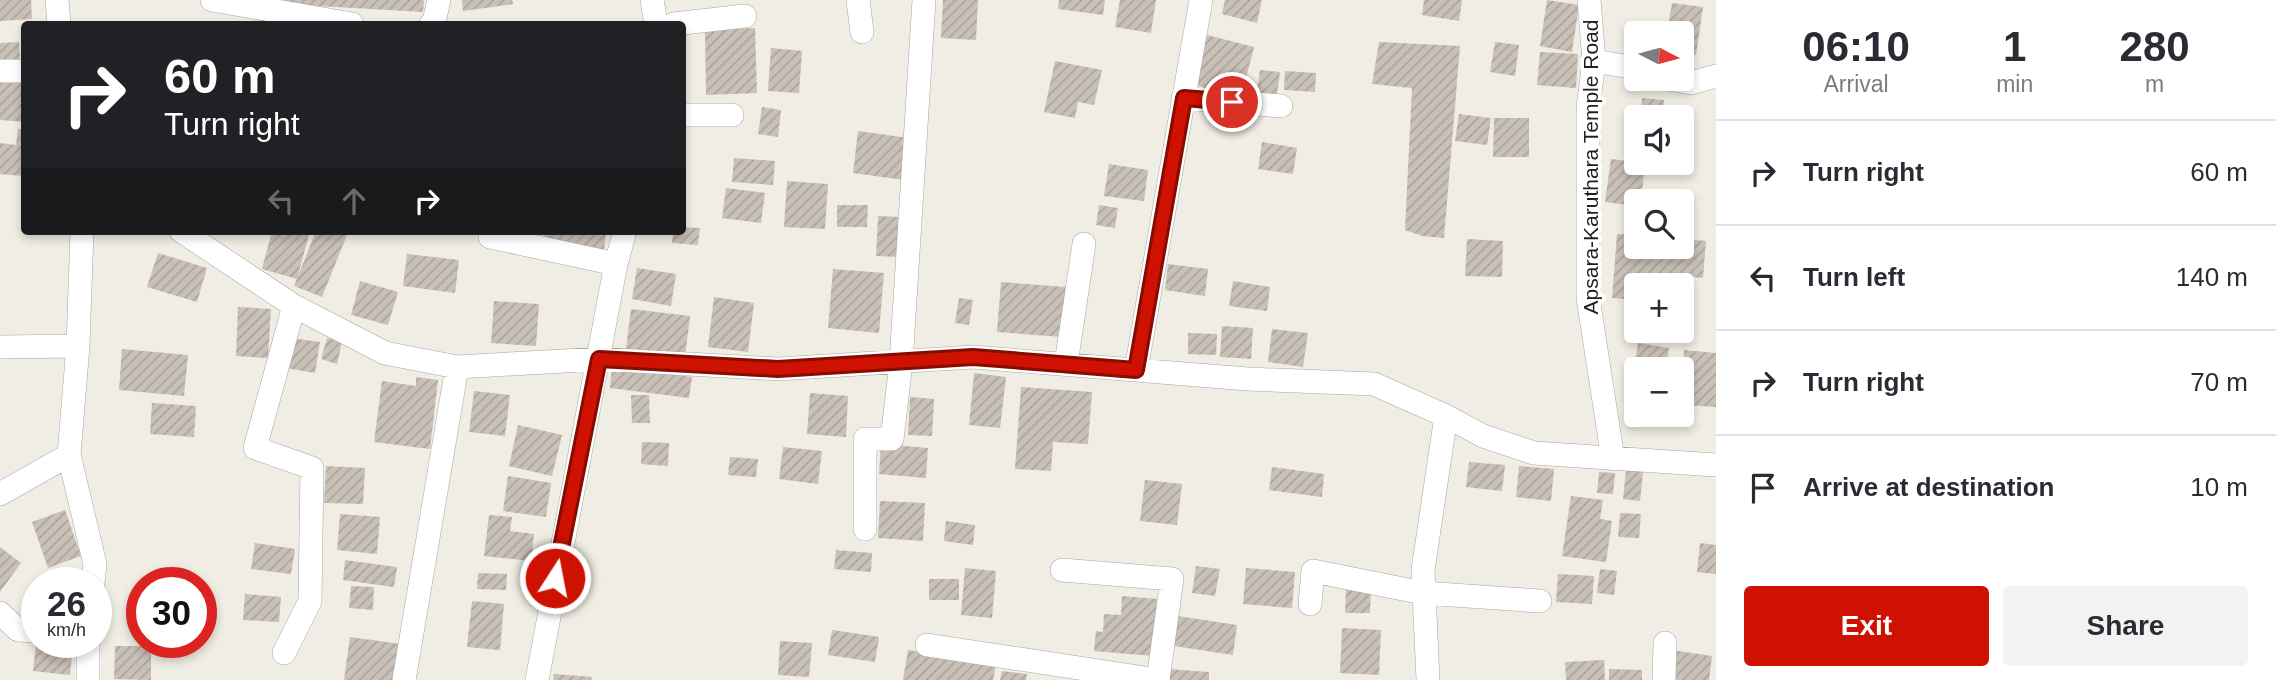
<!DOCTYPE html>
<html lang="en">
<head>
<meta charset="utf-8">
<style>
  body { margin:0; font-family:Arial,sans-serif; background:#f2f2f3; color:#2b2b33; height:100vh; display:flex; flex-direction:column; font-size:26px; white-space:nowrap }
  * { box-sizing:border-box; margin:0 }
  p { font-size:23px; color:#7c7c81 }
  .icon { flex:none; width:38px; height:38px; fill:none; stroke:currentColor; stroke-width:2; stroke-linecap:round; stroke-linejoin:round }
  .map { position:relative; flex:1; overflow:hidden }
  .details { display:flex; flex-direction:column; background:#fff; width:560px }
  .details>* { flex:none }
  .hud { position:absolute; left:21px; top:21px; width:665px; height:214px; border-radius:7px; box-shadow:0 4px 10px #0003; background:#202124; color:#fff; overflow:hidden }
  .needle { width:46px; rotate:96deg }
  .tools { position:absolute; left:1624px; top:21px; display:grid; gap:14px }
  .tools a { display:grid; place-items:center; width:70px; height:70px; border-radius:7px; background:#fff; box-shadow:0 4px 10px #0003; font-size:35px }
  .speed { position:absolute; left:21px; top:567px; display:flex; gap:14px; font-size:35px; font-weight:700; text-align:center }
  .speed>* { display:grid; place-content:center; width:91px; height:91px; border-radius:50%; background:#fff; box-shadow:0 4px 10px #0003; line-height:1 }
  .speed small { font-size:18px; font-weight:400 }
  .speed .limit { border:10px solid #d22; background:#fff; color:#111 }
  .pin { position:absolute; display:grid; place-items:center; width:60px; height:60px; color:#fff; margin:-30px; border:4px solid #fff; border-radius:50%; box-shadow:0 2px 7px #0007 }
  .me { position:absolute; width:77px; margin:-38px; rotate:11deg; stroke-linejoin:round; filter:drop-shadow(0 0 5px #0008) }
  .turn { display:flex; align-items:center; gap:24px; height:147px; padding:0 28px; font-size:32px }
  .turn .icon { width:91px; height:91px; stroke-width:2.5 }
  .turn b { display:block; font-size:49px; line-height:60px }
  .lanes { display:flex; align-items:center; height:66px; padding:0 28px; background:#0003; justify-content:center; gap:35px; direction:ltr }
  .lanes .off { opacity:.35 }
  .eta { display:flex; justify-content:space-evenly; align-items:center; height:119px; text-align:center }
  .eta b { font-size:42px; font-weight:700; line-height:49px }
  .button { display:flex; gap:14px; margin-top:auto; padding:14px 28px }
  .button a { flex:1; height:80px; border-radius:7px; background:#ce1100; color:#fff; font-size:28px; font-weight:700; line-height:80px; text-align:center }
  .button a+a { background:#f2f2f3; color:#2b2b33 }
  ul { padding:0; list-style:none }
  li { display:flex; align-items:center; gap:21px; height:105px; padding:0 28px; border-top:2px solid #e1e1e2 }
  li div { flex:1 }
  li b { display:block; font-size:26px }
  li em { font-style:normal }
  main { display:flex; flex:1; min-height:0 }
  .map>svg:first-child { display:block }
</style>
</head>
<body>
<main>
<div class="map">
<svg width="1716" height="680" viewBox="0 0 1716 680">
  <defs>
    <pattern id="building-hatch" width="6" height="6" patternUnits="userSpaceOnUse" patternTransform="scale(1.75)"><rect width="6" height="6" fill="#c9c0b7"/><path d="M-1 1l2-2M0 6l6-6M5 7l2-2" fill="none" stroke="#aca59d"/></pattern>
  </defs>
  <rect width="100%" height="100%" fill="#f0ede4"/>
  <!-- building -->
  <path fill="url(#building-hatch)" d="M0,0H31L32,19L0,21Z
    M285,0H424L423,12L285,4Z
    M462,0H512L513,4L463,11Z
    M943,0H978L976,40L941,38Z
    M1059,0H1105L1103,15L1058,9Z
    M1120,0H1156L1151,33L1115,27Z
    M1225,0H1262L1257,23L1222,14Z
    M1424,0H1462L1459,21L1422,15Z
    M1547,0L1579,5L1572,52L1540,46Z
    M1672,3L1703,7L1696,55L1682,53V33H1667Z
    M755,28L757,93L706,95L705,30Z
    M1207,35L1254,47L1241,98L1194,85Z
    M19,42L20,64L0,66V43Z
    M1379,42L1460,46L1444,238L1422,236L1405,230L1412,88L1372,84Z
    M1495,42L1519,45L1515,76L1490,72Z
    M771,48L802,51L799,93L768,91Z
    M1540,52L1578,54L1576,88L1537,85Z
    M1055,61L1102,70L1094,105L1078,102L1075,118L1044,112Z
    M1260,70L1280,72L1276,101L1256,98Z
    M1285,71L1316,73L1315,92L1284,90Z
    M0,77L24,79V122L0,120Z
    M1642,98L1664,100L1663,117H1641Z
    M762,107L781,110L778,137L758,134Z
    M1459,114L1491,118L1487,145L1455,141Z
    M1494,118H1529V157H1493Z
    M18,129L24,130V176L0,174V143L16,145Z
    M858,131L909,138L904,180L853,173Z
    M1262,142L1297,148L1293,174L1258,169Z
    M734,158L775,161L773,185L732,182Z
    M1611,159L1645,163L1641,201H1636V206L1605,202Z
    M1109,164L1148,170L1144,201L1104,196Z
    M787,181L828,184L825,229L784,227Z
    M726,188L765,193L761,223L722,218Z
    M837,205H868L867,227H837Z
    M1099,205L1118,208L1115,228L1096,225Z
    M878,216L901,217L899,257L876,256Z
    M682,227L700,228L698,245L672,243L673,231H682Z
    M272,231H310L297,279L262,269Z
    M316,231H336L347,235L322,297L294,286Z
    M545,231H606L604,252L543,248Z
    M1617,234L1636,235V247H1682V239L1706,241L1703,278L1667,275V285H1636V300L1612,298Z
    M1467,239L1503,241L1502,277L1465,276Z
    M158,253L207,268L197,302L147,287Z
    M407,254L459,260L455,293L403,286Z
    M1168,264L1208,269L1205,296L1165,290Z
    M637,268L676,274L671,306L632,299Z
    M833,269L884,273L879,333L828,328Z
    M360,281L398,292L388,325L351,315Z
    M1233,281L1270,287L1267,311L1229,306Z
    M1001,282L1066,287L1062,337L997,332Z
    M714,297L754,303L748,352L708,347Z
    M959,298L973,300L969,325L955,323Z
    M494,301L539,304L536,346L491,343Z
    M238,307L271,309L268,358L236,356Z
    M631,309L690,316L685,357L626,349Z
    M1222,326L1253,328L1251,359L1220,357Z
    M1272,329L1308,333L1303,367L1268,362Z
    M1188,333L1217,334L1216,355L1188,354Z
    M291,338L320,342L315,373L286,368Z
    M327,338L342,342L337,364L321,359Z
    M1638,343L1669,348L1666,369H1636V386L1631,385Z
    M122,349L188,355L184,396L119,390Z
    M1684,350L1716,353V407L1682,405Z
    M612,367L692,377L689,398L610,388Z
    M974,373L1006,377L1000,428L969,425Z
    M416,377L438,380L430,449L374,442L382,381L416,386Z
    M1021,387L1092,392L1088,444L1053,442L1051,471L1015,469Z
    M474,391L510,395L505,436L469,432Z
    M810,393L848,396L846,437L807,434Z
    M631,395H649L650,423H632Z
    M910,397L934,399L932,436L908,435Z
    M152,403L196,406L194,437L150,434Z
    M518,425L562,435L552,476L509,466Z
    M642,442L669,443L668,466L641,464Z
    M881,444L928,448L926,478L879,474Z
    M783,447L822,451L818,484L779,479Z
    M730,457L758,459L756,477L728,475Z
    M1469,462L1505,465L1502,491L1466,487Z
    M326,466L365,468L363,504L324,503Z
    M1519,466L1554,469L1551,501L1516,497Z
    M1272,467L1324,474L1322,497L1269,490Z
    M1626,470L1643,472L1640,501L1623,499Z
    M1599,472L1615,473L1613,494L1597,493Z
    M508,476L551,483L546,517L503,511Z
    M1145,480L1182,484L1177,525L1140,521Z
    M1571,496L1603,500L1600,519L1612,521L1606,562L1562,556Z
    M880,501L925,503L923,541L878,538Z
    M65,510L81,556L48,568L32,522Z
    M1620,513L1641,514L1639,538L1618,537Z
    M340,514L380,517L377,554L337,550Z
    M489,515L512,517L510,531L534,534L531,561L484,556Z
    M946,521L975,525L973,545L944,541Z
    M255,543L295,549L291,574L251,569Z
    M1700,543L1716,545V574L1697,572Z
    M0,547L21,563L0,592Z
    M836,550L872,553L871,572L834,569Z
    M345,560L397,567L394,587L343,580Z
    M1196,566L1220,569L1215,596L1192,593Z
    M965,568L996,571L992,618L961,615Z
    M1246,568L1295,572L1292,608L1243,604Z
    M1600,569L1617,571L1614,595L1597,593Z
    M478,573L507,574L506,590L477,589Z
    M1558,574L1594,576L1592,604L1556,602Z
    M929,579H959V600H929Z
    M351,586L374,587L373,610L349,608Z
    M1346,587H1371L1370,613H1345Z
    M245,594L281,597L279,622L243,620Z
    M1122,596L1157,599L1153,656L1094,651L1096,631L1103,632L1104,614L1121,615Z
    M472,601L504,604L500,650L467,647Z
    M1178,616L1237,625L1233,655L1174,646Z
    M1342,628L1381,630L1379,675L1340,673Z
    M832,630L879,637L875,662L828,655Z
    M350,637L401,644L396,680H344Z
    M780,641L812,643L809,677L778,675Z
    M36,643L73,647L70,675L33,671Z
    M115,646H151V680L114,679Z
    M908,650L996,665L993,680H903Z
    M1672,650L1712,656L1709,680H1668Z
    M1604,660L1605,680H1566L1565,662Z
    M1168,669L1209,672V680H1167Z
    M1609,669L1642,670V680H1609Z
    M1002,671L1027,674L1026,680H1000Z
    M554,674L592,677L591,680H553Z"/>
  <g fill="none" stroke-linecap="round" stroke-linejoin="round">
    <!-- minor casing -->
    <g stroke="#a6a6a6" stroke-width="24">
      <path id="minor" d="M57,0L59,24
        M212,0L352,24
        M652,0L656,24
        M858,0L862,32
        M1589,0L1594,61L1588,108V298L1613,459
        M431,24L434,22L439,0
        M674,24L745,16
        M1594,61L1636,68
        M0,71H24
        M1669,79L1691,83L1716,76
        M1183,98L1281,106
        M682,115H732
        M181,231L294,306L385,353L457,367L599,359L778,369L973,357L1248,379L1374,384L1446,416
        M490,237L616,264
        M0,347L78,346
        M1066,364L1084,244
        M1136,370L1201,0
        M69,455L95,564L93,583
        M0,494L69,455L78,346L82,231
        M865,529V439H892L901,363L924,0
        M1062,570L1172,579L1158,680
        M1310,604L1313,571L1423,593L1540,601
        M0,613L18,630L37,631
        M88,642V680
        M927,645L1158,680
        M284,653L310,601L312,468L255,448L294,306
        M404,680L457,367
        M537,680L616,264L625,231
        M1428,680L1423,570L1446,416L1483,436L1534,453L1716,465
        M1664,680L1665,643"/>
    </g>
    <!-- minor -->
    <use href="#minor" stroke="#fff" stroke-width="23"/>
  </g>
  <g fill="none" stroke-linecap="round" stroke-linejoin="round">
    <!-- route casing -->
    <g stroke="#860b00" stroke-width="18">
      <path id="route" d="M555,578L599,359L778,369L973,357L1136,370L1184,98L1232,102"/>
    </g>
    <!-- route -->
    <use href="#route" stroke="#ce1100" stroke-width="12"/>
  </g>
  <g text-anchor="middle" stroke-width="7" stroke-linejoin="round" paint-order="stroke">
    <!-- street labels -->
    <g font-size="21" fill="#1f1f1f" stroke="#fff">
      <text transform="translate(1591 167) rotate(-90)" y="7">Apsara-Karuthara Temple Road</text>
    </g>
  </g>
</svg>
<div class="tools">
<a><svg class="needle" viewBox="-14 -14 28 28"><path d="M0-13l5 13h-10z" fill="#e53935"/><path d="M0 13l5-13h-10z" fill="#7c7c81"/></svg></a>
<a><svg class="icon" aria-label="sound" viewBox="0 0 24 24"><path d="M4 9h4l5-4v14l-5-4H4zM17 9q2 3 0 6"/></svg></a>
<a><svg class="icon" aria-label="search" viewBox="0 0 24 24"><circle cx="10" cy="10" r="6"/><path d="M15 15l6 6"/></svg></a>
<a>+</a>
<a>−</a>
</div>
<div class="speed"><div>26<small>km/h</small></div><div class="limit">30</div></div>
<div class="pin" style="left:1232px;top:102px;background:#d93025"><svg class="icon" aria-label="arrive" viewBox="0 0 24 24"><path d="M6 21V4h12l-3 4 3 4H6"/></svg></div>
<svg class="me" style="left:555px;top:578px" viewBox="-20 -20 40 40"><circle r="17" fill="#ce1100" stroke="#fff" stroke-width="3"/><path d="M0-11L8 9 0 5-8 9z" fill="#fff"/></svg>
<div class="hud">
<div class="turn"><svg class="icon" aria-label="right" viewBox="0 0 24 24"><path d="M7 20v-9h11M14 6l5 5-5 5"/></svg><div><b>60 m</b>Turn right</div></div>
<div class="lanes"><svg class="icon off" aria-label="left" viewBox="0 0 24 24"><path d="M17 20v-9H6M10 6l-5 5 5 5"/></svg><svg class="icon off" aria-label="ahead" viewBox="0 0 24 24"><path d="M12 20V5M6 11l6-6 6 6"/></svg><svg class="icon" aria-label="right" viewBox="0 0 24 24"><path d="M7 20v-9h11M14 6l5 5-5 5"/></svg></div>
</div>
</div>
<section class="details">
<div class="eta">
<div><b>06:10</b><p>Arrival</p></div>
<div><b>1</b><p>min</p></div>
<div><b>280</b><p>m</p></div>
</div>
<ul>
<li><svg class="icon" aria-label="right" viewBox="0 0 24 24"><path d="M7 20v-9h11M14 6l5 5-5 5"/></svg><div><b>Turn right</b></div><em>60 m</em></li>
<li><svg class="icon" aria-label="left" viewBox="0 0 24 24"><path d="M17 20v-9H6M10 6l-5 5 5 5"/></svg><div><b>Turn left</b></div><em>140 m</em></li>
<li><svg class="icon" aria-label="right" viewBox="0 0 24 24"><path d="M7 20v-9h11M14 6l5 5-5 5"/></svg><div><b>Turn right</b></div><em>70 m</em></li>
<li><svg class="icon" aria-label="arrive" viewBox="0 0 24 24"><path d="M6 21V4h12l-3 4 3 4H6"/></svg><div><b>Arrive at destination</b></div><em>10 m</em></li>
</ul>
<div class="button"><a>Exit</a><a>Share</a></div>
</section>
</main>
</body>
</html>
